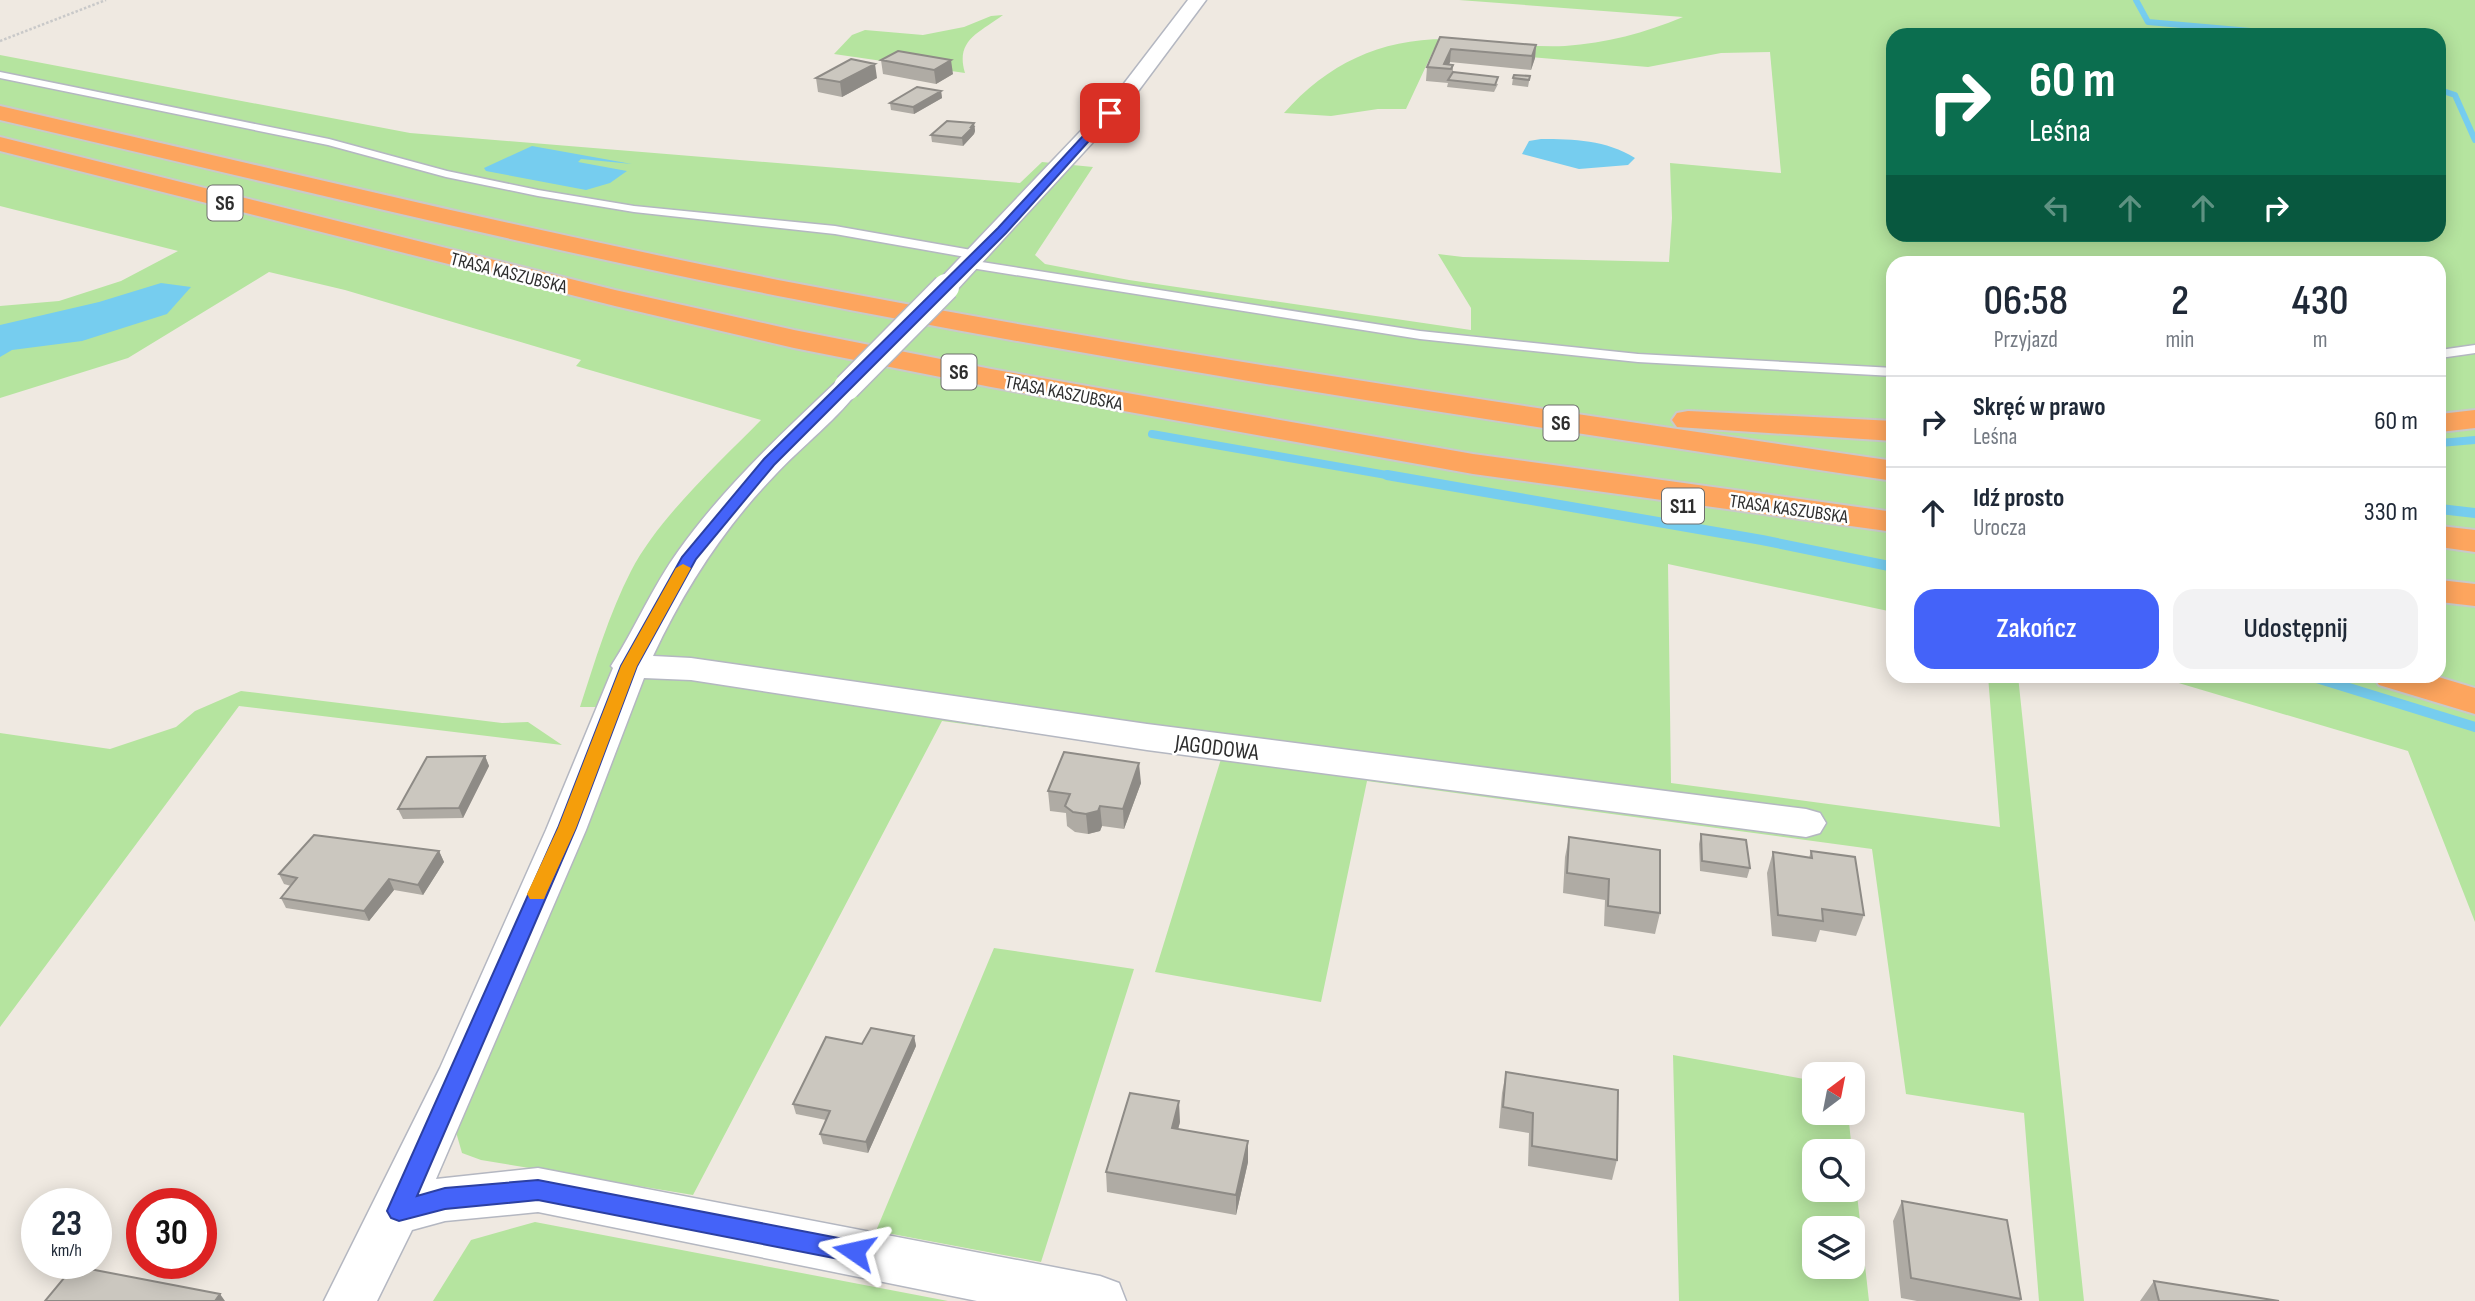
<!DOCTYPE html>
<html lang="pl">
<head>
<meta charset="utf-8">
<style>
  body { margin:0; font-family:"Sofia Sans Condensed",sans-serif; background:#f2f2f3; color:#1f2937; height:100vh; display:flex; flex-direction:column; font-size:26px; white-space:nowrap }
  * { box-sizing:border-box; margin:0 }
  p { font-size:23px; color:#747a83 }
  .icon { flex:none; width:38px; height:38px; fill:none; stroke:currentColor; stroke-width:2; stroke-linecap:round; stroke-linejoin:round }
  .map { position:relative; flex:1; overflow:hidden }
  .details { position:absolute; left:1886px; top:256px; width:560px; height:427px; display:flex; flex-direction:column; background:#fff; border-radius:21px; box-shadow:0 4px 18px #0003 }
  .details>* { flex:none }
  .top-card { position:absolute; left:1886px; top:28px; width:560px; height:214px; border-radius:21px; box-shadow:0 4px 18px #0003; background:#0b6e4f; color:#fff; overflow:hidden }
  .needle { width:46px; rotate:32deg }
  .tools { position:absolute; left:1802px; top:1062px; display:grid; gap:14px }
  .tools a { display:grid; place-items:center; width:63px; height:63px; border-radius:14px; background:#fff; box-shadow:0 4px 18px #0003; font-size:35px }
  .speed { position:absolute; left:21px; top:1188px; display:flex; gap:14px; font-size:35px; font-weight:700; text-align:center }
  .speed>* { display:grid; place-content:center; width:91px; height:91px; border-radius:50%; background:#fff; box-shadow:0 4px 18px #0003; line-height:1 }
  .speed small { font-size:18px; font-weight:400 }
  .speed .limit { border:10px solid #d22; background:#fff; color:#111 }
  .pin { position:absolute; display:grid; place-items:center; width:60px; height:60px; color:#fff; margin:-30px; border-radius:14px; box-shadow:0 4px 10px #0006 }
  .me { position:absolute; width:77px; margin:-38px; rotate:281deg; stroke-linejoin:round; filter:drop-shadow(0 0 5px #0008) }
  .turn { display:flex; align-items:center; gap:24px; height:147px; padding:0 28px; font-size:32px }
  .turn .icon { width:91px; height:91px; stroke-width:2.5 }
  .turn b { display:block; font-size:49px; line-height:60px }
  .lanes { display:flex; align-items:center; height:66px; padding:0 28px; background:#0003; justify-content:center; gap:35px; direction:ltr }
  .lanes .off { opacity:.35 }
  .eta { display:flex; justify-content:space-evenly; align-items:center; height:119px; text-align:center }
  .eta b { font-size:42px; font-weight:600; line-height:49px }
  .primary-button { display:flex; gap:14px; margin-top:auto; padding:14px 28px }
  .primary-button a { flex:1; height:80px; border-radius:21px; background:#4463f9; color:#fff; font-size:28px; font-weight:600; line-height:80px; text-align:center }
  .primary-button a+a { background:#f2f2f3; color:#1f2937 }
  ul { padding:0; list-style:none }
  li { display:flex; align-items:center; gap:21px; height:91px; padding:0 28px; border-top:2px solid #e0e1e3 }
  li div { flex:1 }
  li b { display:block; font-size:26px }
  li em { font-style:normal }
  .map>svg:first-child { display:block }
</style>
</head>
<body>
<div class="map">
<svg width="2475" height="1301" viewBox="0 0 2475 1301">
  <rect width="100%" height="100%" fill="#efe9e1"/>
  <!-- green -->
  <path fill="#b5e49f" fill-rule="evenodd" d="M1459,0H2475V922L2408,751L2155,676H2440V262H1894L1893,612L1668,564L1671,783L2000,827L1988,676H2018L2084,1301H2039L2024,1113L1906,1094L1872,849L1367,781L1321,1002L1155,972L1221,759L942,721L693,1195L481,1160L462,1153L454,1125L628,707H580C595,661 609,614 631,571C659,517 719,463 761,420L576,366L581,360L345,290L269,272L128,358L0,398V306L59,301L121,281L178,251L0,206V55L410,133L1020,183L1042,162L1093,167L1035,255L1045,264L1129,280L1471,330V308L1438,254L1463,257L1669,262L1672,218L1670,163L1781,173L1770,52L1721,53L1648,67L1434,49L1406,109H1378L1331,116L1284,113C1329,62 1384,37 1453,39C1490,40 1528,48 1565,46C1606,43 1645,33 1683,17ZM1894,35H2440V234H1894Z
    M1003,15C979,33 955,40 965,73L834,54L852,35L865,30L923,35L964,27L991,16Z
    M241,691L502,723L528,722L562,745L239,706L0,1027V733L110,749L176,727L195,711Z
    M994,948L1134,969L1041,1262L876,1231Z
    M1673,1055L1815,1081V1113H1848L1852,1151L1815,1152V1190H1853V1159L1869,1301H1679ZM1815,1228H1853V1267H1815Z
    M535,1222L948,1301H433L471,1240Z"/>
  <!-- water -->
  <path fill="#76cdef" d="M1541,139C1574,139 1606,140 1635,158L1628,165L1579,169L1522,154L1529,141Z
    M532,146L632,164L581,159L578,162L627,171L610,183L586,190L486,171L484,168Z
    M161,283L191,287L167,314L82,341L12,350L0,357V325L99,302Z"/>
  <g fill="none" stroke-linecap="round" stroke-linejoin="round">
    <!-- stream-far2 -->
    <path stroke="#76cdef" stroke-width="6" d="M2136,0L2148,22L2295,35
      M2440,90L2455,95L2475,140"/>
    <!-- stream-far1 -->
    <path stroke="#76cdef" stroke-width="8" d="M1152,434L1398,477
      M2440,443L2475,440"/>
    <!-- stream -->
    <path stroke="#76cdef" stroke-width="10" d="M1387,475L1762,540L1894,567
      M2440,509L2475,513
      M2310,676L2475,727"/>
    <!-- service casing -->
    <g stroke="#b4b7c1" stroke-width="3">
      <path id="service" d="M0,72L329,139L447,171L538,190L634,206L835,226L977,251L983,255L977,259L835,234L634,212L538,196L446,177L328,145L0,78Z
        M969,260L1420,331L1638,354L1894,368V376L1638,362L1420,339L965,267L963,264Z
        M2475,345V353L2440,358V350Z"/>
    </g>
    <!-- minor casing -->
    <g stroke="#b4b7c1" stroke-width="3">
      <path id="minor" d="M1188,0H1206L1130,102L955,292L946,295L937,292L933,287L937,282L1116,94Z
        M847,379L857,381L861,387C841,416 800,448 775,475C723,529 685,588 653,656L691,658L1147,724L1806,809L1820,813L1826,823L1820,833L1806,837L1147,750L691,680L644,678L586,830L436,1179L538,1168L1100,1276L1119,1283L1126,1301H977L538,1212L445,1221L412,1230L377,1301H324L440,1068L546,830L613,668L611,666C635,629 652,587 679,550C724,487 781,434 837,381Z"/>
    </g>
    <!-- motorway casing -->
    <g stroke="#c9c9c9" stroke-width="4">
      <path id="motorway" d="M0,106C264,166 528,231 794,283C1159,353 1526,407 1894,461V481C1526,426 1158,371 794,299C528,247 264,181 0,120Z
        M0,137L615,290L794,330L991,369L1473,454L1894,512V532L1473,474L991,387L794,348L615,306L0,151Z
        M2475,410V428L2440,432V414Z
        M1688,411L1894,421V441L1677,427L1672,420L1677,413Z
        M2440,526L2475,530V552L2440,547Z
        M2440,580L2475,584V606L2440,602Z
        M2373,676H2435L2475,688V714L2379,685Z"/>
    </g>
    <!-- path -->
    <path stroke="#c9c9c9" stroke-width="2.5" stroke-dasharray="2.5 2" stroke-linecap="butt" d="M0,41L106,0"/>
    <!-- service -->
    <use href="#service" fill="#fff" fill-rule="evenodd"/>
    <!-- minor -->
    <use href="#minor" fill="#fff" fill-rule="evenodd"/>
    <!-- motorway -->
    <use href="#motorway" fill="#fda55e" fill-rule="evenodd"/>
    <!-- minor-bridge casing -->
    <g stroke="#b4b7c1" stroke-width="29" stroke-linecap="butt">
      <path id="minor-bridge" d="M847,387L946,287"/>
    </g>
    <!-- minor-bridge -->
    <use href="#minor-bridge" stroke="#fff" stroke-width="26"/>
  </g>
  <!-- wall -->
  <path fill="#afaba4" d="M1440,37L1536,45L1535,58L1531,70L1450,62L1449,65H1453V72L1498,84L1494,92L1447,87L1448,83L1426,81L1427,67Z
    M898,51L953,74L936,84L883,74L881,60Z
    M1530,76L1528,87L1512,85L1513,78Z
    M816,78H877L842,97L818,92Z
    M941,91L942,98L914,114L891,110L890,103Z
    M974,123L975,131L974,134L963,146L932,142L931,135Z
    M485,756L489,766L463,818L403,819L398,809Z
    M1141,783L1124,829L1102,826L1100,831L1088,834L1075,832L1067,826L1066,813L1050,811L1048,791Z
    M1701,834L1750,868L1747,878L1700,871L1699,844Z
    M1569,837L1660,913L1655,934L1604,926L1605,900L1563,893L1565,857Z
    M439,851L444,862L423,895L394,890L369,921L286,908L281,898L291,886L284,884L279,874Z
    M1811,851L1864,915L1856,936L1820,930L1816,942L1772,936L1767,873L1773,852L1809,858Z
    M914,1036L916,1046L868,1153L823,1144L820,1134L826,1120L796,1114L793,1104L862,1044Z
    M1506,1072L1617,1160L1612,1180L1528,1166L1529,1133L1499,1128L1502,1093Z
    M1180,1122L1178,1129L1248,1141V1162L1236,1215L1107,1192L1106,1172Z
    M1902,1201L2021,1299L2020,1301H1917L1901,1298L1893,1221Z
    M2154,1281L2279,1301H2140Z"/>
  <!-- shaded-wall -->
  <path fill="#8e8b86" d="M1536,45L1535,58L1531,70L1532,56Z
    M1451,49L1450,62L1447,69L1444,64Z
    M951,60L953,74L936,84L934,70Z
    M875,64L877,78L842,97L840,82Z
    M941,91L942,98L914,114L913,107Z
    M974,123L975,131L974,134L963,146L962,138Z
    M485,756L489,766L463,818L459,808Z
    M1139,763L1141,783L1124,829L1123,809Z
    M1100,806L1102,826L1100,831L1088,834L1086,814Z
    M439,851L444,862L423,895L418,885Z
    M389,879L394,890L369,921L364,911Z
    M914,1036L916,1046L868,1153L866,1142Z
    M1179,1101L1180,1122L1173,1148L1172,1128Z
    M1248,1141V1162L1236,1215V1195Z
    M220,1294L225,1301H215Z"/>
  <!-- building -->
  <path fill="#cbc7bf" stroke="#8e8b86" stroke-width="2" d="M1440,37L1536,45L1532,56L1451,49L1444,64L1453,65L1451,69L1427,67Z
    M898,51L951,60L934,70L881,60Z
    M851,59L875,64L840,82L816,78Z
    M1453,72L1498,77L1495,85L1448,80Z
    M1514,75L1530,76L1529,80L1513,78Z
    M917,87L941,91L913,107L890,103Z
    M947,121L974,123L971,127H973L962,138L931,135Z
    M1064,752L1139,763L1123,809L1100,806L1098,811L1086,814L1073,812L1065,806L1070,794L1048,791Z
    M485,756L459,808L398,809L427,757Z
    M1701,834L1746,840L1750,868L1702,861Z
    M314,835L439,851L418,885L389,879L364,911L281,898L297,878L279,874Z
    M1569,837L1660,850V913L1608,906L1609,879L1567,873Z
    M1811,851L1855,857L1864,915L1822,909L1823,921L1778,915L1773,852L1812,858Z
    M871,1028L914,1036L866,1142L820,1134L830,1111L793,1104L826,1037L862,1044Z
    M1506,1072L1618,1090L1617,1160L1532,1146L1533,1113L1503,1107Z
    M1130,1093L1179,1101L1172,1128L1248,1141L1236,1195L1106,1172Z
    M1902,1201L2007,1220L2021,1299L1911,1278Z
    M74,1266L220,1294L215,1301H45Z
    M2154,1281L2279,1301H2159Z"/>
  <!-- route -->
  <path fill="#4463f9" stroke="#2c40a2" stroke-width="2" d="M1106,111L1114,113L1006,233L774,465L696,559L637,666L576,828L417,1196L445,1188L538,1180L854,1241L862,1244L865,1251L862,1259L854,1262L538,1200L445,1209L399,1221L391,1218L387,1211L558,828L621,666L682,557L764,459L998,228Z"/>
  <!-- slow -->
  <path fill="#f59e0b" d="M683,564L691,568L637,666L576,828L546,894L544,899H530L527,894L558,828L621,666L676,568Z"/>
  <g text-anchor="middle" stroke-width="5" stroke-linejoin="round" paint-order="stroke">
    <!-- far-street labels -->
    <g font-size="19" fill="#2e2e2e" stroke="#fff">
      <text transform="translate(509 272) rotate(14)" y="7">TRASA KASZUBSKA</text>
      <text transform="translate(1064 392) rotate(11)" y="7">TRASA KASZUBSKA</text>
      <text transform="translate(1789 508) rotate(8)" y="7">TRASA KASZUBSKA</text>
    </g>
    <!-- shield labels -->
    <g fill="#fff" stroke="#6d6d6d" stroke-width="2">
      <rect x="207.5" y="185.5" width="35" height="35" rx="5"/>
      <rect x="941.5" y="354.5" width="35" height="35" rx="5"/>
      <rect x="1543.5" y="405.5" width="35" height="35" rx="5"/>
      <rect x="1662" y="488.5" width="42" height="35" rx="5"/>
    </g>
    <g font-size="21" font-weight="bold" fill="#2e2e2e">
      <text x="225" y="210">S6</text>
      <text x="959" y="379">S6</text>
      <text x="1561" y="430">S6</text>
      <text x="1683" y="513">S11</text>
    </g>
    <!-- street labels -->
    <g font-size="23" fill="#2e2e2e" stroke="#fff">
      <text transform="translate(1217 747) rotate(7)" y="8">JAGODOWA</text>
    </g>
  </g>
</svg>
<div class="tools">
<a><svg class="needle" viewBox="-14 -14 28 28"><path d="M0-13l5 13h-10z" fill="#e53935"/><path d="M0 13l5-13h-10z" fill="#747a83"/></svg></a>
<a><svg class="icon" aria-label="search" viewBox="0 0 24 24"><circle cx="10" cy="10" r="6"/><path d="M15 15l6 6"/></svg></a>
<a><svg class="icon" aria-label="layers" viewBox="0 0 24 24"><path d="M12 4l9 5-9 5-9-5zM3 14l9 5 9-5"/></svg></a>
</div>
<div class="speed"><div>23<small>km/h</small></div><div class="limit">30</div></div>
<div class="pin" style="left:1110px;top:113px;background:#d93025"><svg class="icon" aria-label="arrive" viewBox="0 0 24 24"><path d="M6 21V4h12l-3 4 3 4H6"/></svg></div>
<svg class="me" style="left:854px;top:1251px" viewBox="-20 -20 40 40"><path d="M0-17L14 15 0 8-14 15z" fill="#4463f9" stroke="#fff" stroke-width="4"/></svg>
<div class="top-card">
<div class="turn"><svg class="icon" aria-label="right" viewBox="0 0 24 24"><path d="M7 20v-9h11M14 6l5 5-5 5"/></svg><div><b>60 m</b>Leśna</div></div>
<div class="lanes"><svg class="icon off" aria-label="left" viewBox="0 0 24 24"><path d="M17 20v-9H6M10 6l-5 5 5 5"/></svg><svg class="icon off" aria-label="ahead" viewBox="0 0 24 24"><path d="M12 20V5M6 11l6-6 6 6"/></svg><svg class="icon off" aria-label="ahead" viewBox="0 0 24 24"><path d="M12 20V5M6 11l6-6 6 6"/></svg><svg class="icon" aria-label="right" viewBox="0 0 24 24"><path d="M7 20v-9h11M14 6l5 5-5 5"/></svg></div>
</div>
<section class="details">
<div class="eta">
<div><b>06:58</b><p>Przyjazd</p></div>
<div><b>2</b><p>min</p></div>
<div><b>430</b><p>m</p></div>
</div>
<ul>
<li><svg class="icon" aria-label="right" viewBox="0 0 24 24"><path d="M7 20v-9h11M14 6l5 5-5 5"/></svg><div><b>Skręć w prawo</b><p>Leśna</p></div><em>60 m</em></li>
<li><svg class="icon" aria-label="ahead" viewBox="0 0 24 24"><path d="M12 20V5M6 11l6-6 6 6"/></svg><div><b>Idź prosto</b><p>Urocza</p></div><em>330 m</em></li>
</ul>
<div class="primary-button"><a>Zakończ</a><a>Udostępnij</a></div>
</section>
</div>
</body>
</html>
